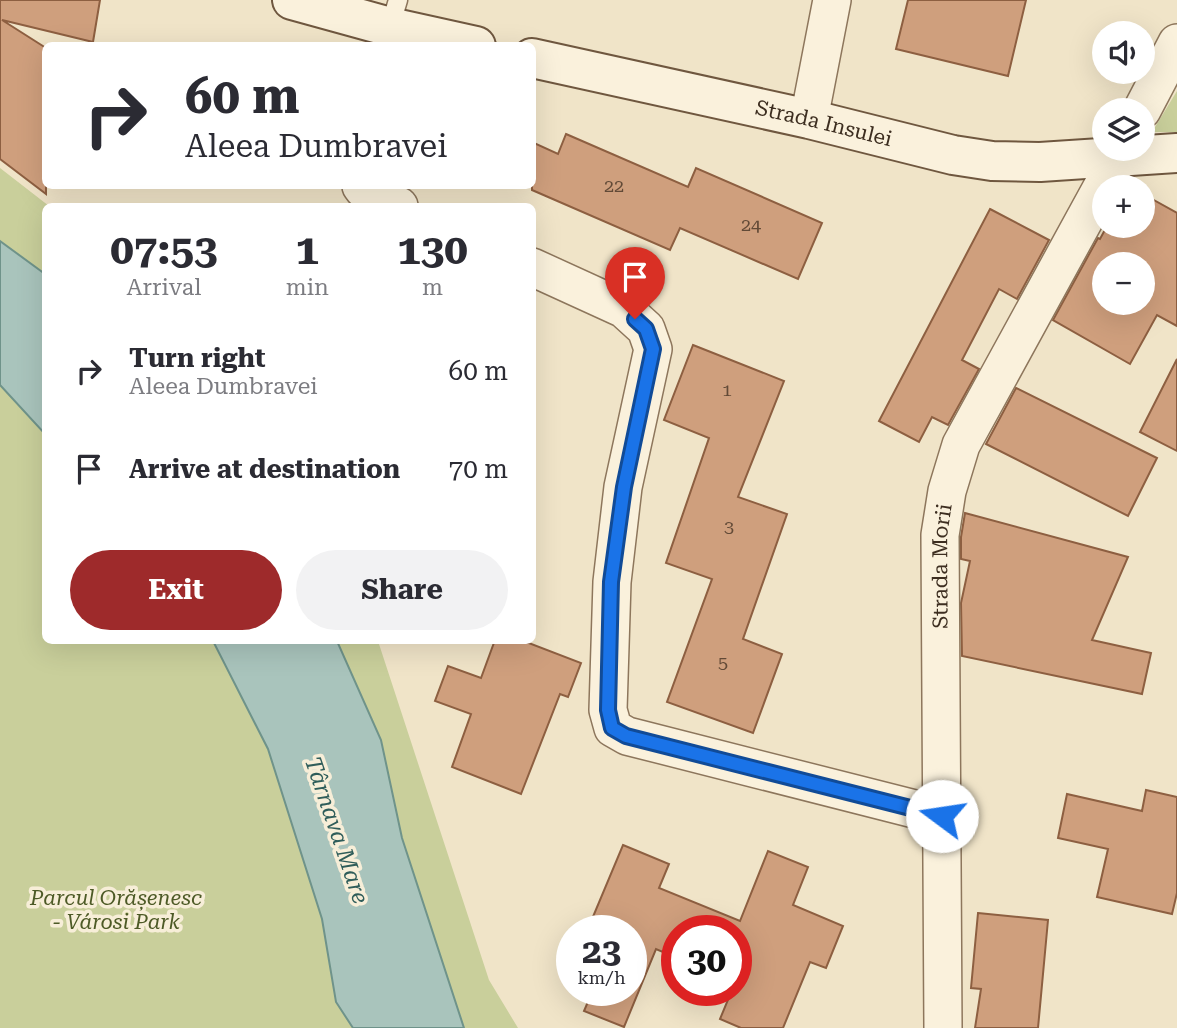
<!DOCTYPE html>
<html lang="en">
<head>
<meta charset="utf-8">
<style>
  :root { --surface:#fff; --page:#f2f2f3; --text:#2b2b33; --muted:#7c7c81; --accent:#9e2a2b }
  body { margin:0; font-family:"Roboto Serif",serif; background:var(--page); color:var(--text); height:100vh; display:flex; flex-direction:column; font-size:26px; white-space:nowrap }
  * { box-sizing:border-box; margin:0 }
  p { font-size:23px; color:var(--muted) }
  .icon { flex:none; width:38px; height:38px; fill:none; stroke:currentColor; stroke-width:2; stroke-linecap:round; stroke-linejoin:round }
  .map { position:relative; flex:1; overflow:hidden }
  .side { position:absolute; left:42px; top:203px; width:494px; height:441px; display:flex; flex-direction:column; background:var(--surface); border-radius:10px; box-shadow:0 7px 28px #0002 }
  .side>* { flex:none }
  .banner { position:absolute; left:42px; top:42px; width:494px; height:147px; border-radius:10px; box-shadow:0 7px 28px #0002; background:#fff; color:var(--text); overflow:hidden }
  .buttons { position:absolute; left:1092px; top:21px; display:grid; gap:14px }
  .buttons a { display:grid; place-items:center; width:63px; height:63px; border-radius:50%; background:var(--surface); box-shadow:0 7px 28px #0002; font-size:35px }
  .speed { position:absolute; left:556px; top:915px; display:flex; gap:14px; font-size:35px; font-weight:700; text-align:center }
  .speed>* { display:grid; place-content:center; width:91px; height:91px; border-radius:50%; background:var(--surface); box-shadow:0 7px 28px #0002; line-height:1 }
  .speed small { font-size:18px; font-weight:400 }
  .speed .limit { border:10px solid #d22; background:#fff; color:#111 }
  .pin { position:absolute; display:grid; place-items:center; width:60px; height:60px; color:#fff; margin:-72px -30px; border-radius:50% 50% 50% 0; rotate:-45deg; box-shadow:0 0 7px #0007 }
  .pin .icon { rotate:45deg }
  .me { position:absolute; width:77px; margin:-38px; rotate:284deg; stroke-linejoin:round; filter:drop-shadow(0 0 5px #0008) }
  .turn { display:flex; align-items:center; gap:24px; height:147px; padding:0 28px; font-size:32px }
  .turn .icon { width:91px; height:91px; stroke-width:2.5 }
  .turn b { display:block; font-size:49px; line-height:60px }
  .eta { display:flex; justify-content:space-evenly; align-items:center; height:119px; text-align:center }
  .eta b { font-size:42px; font-weight:700; line-height:49px }
  .primary-button { display:flex; gap:14px; margin-top:auto; padding:14px 28px }
  .primary-button a { flex:1; height:80px; border-radius:42px; background:var(--accent); color:#fff; font-size:28px; font-weight:700; line-height:80px; text-align:center }
  .primary-button a+a { background:var(--page); color:var(--text) }
  ul { padding:0; list-style:none }
  li { display:flex; align-items:center; gap:21px; height:98px; padding:0 28px }
  li div { flex:1 }
  li b { display:block; font-size:26px }
  li em { font-style:normal }
  .map>svg:first-child { display:block }
  .green { fill:#c9cf9b }
  .water { fill:#a9c4bc; stroke:#6f938a; stroke-width:2 }
  .building { fill:#cf9f7d; stroke:#8d5f41; stroke-width:2; fill-rule:evenodd }
  .lines { fill:none; stroke-linecap:round; stroke-linejoin:round }
  .service-casing { stroke:#8d765c; stroke-width:21 }
  .minor-casing { stroke:#8d765c; stroke-width:40 }
  .secondary-casing { stroke:#6f573f; stroke-width:42 }
  .service { stroke:#faf1dc; stroke-width:18 }
  .minor { stroke:#faf1dc; stroke-width:37 }
  .secondary { stroke:#faf1dc; stroke-width:38 }
  .route-casing { stroke:#114b97; stroke-width:18 }
  .route { stroke:#1a73e8; stroke-width:12 }
  .labels { text-anchor:middle; stroke-width:7; stroke-linejoin:round; paint-order:stroke }
  .number-label { font-size:18px; fill:#624a37 }
  .street-label { font-size:21px; fill:#3d2e20; stroke:#f7eed8 }
  .park-label { font-size:21px; font-style:italic; fill:#4d5a26; stroke:#f7eed8 }
  .water-label { font-size:23px; font-style:italic; fill:#2f5d5a; stroke:#f7eed8 }
</style>
</head>
<body>
<div class="map">
<svg width="1177" height="1028" viewBox="0 0 1177 1028">
  <rect width="100%" height="100%" fill="#f0e4c8"/>
  <!-- green -->
  <g class="green">
    <polygon points="1177,91 1177,132 1152,132"/>
    <polygon points="0,168 49,206 46,206 45,274 0,241"/>
    <polygon points="0,385 45,434 46,640 213,641 268,749 322,919 336,1002 353,1028 0,1028"/>
    <polygon points="337,641 378,641 489,980 518,1028 464,1028 461,1022 402,838 381,740"/>
  </g>
  <!-- water -->
  <g class="water">
    <polygon points="0,241 45,274 45,434 0,385"/>
    <polygon points="213,641 337,641 381,740 402,838 464,1028 353,1028 336,1002 322,919 268,749"/>
  </g>
  <!-- building -->
  <g class="building">
    <polygon points="0,0 100,0 93,42 2,20 46,48 46,194 0,159"/>
    <polygon points="908,0 1026,0 1008,76 896,49"/>
    <polygon points="566,134 688,187 696,168 822,223 798,279 680,228 670,250 532,190 532,142 558,154"/>
    <path d="M1143,194L1177,213V326L1157,315L1130,364L1053,320L1098,238L1100,239L1107,226H1143ZM1104,264H1143V303H1104Z"/>
    <polygon points="990,209 1049,240 1017,299 999,289 962,360 979,369 948,425 932,417 919,442 879,421"/>
    <polygon points="693,345 784,381 738,497 787,514 743,639 782,654 753,733 667,702 712,579 666,563 709,438 664,420"/>
    <polygon points="1177,359 1177,451 1140,432"/>
    <polygon points="1016,388 1157,458 1128,516 986,444"/>
    <polygon points="965,513 1128,557 1092,640 1151,653 1142,694 962,656 961,603 970,561 961,559 961,537"/>
    <polygon points="495,640 521,640 581,663 568,697 560,694 521,794 452,767 471,714 435,701 448,666 481,678"/>
    <polygon points="1146,790 1177,797 1177,893 1172,914 1097,897 1108,849 1058,838 1067,794 1142,811"/>
    <polygon points="623,845 669,864 659,888 740,921 768,851 808,867 793,905 843,926 826,968 810,962 783,1028 741,1028 720,1019 732,990 737,990 737,931 677,931 677,958 656,949 624,1027 584,1011 593,990 632,990 632,931 587,931"/>
    <polygon points="978,913 1048,920 1038,1028 975,1028 981,989 971,988"/>
  </g>
  <g class="lines">
    <defs>
      <polyline id="service" points="390,27 398,0"/>
      <g id="minor">
        <polyline points="1142,110 1177,43"/>
        <polyline points="809,119 832,0"/>
        <polyline points="361,186 364,190 399,206"/>
        <polyline points="532,267 624,309 646,329 653,349 623,487 612,582 608,710 613,728 627,736 942,816"/>
        <path id="s1" d="M943,1028L940,535L947,491L961,445L1123,149"/>
      </g>
      <g id="secondary">
        <polyline points="292,0 390,27 476,46"/>
        <path id="s2" d="M532,58L809,119L953,155L992,161L1040,162L1177,153"/>
      </g>
    </defs>
    <!-- service casing -->
    <use href="#service" class="service-casing"/>
    <!-- minor casing -->
    <use href="#minor" class="minor-casing"/>
    <!-- secondary casing -->
    <use href="#secondary" class="secondary-casing"/>
    <!-- service -->
    <use href="#service" class="service"/>
    <!-- minor -->
    <use href="#minor" class="minor"/>
    <!-- secondary -->
    <use href="#secondary" class="secondary"/>
  </g>
  <g class="lines">
    <defs>
      <polyline id="route" points="635,319 646,329 653,349 624,487 611,582 608,710 612,728 626,736 942,816"/>
    </defs>
    <!-- route casing -->
    <use href="#route" class="route-casing"/>
    <!-- route -->
    <use href="#route" class="route"/>
  </g>
  <g class="labels">
    <!-- number labels -->
    <g class="number-label">
      <text x="614" y="192">22</text>
      <text x="751" y="231">24</text>
      <text x="727" y="396">1</text>
      <text x="729" y="533">3</text>
      <text x="723" y="669">5</text>
    </g>
    <!-- street labels -->
    <g class="street-label">
      <text dy="7" stroke="none"><textPath href="#s2" startOffset="299">Strada Insulei</textPath></text>
      <text dy="7" stroke="none"><textPath href="#s1" startOffset="462">Strada Morii</textPath></text>
    </g>
    <!-- park labels -->
    <g class="park-label">
      <text x="116" y="905">Parcul Orășenesc<tspan x="116" dy="24">- Városi Park</tspan></text>
    </g>
    <!-- water labels -->
    <g class="water-label">
      <text transform="translate(337 830) rotate(71)" y="8">Târnava Mare</text>
    </g>
  </g>
</svg>
<div class="buttons">
<a><svg class="icon" aria-label="sound" viewBox="0 0 24 24"><path d="M4 9h4l5-4v14l-5-4H4zM17 9q2 3 0 6"/></svg></a>
<a><svg class="icon" aria-label="layers" viewBox="0 0 24 24"><path d="M12 4l9 5-9 5-9-5zM3 14l9 5 9-5"/></svg></a>
<a>+</a>
<a>−</a>
</div>
<div class="speed"><div>23<small>km/h</small></div><div class="limit">30</div></div>
<div class="pin" style="left:635px;top:319px;background:#d93025"><svg class="icon" aria-label="arrive" viewBox="0 0 24 24"><path d="M6 21V4h12l-3 4 3 4H6"/></svg></div>
<svg class="me" style="left:942px;top:816px" viewBox="-20 -20 40 40"><circle r="19" fill="#fff"/><path d="M0-13L10 11 0 6-10 11z" fill="#1a73e8"/></svg>
<div class="banner">
<div class="turn"><svg class="icon" aria-label="right" viewBox="0 0 24 24"><path d="M7 20v-9h11M14 6l5 5-5 5"/></svg><div><b>60 m</b>Aleea Dumbravei</div></div>
</div>
<section class="side">
<div class="eta">
<div><b>07:53</b><p>Arrival</p></div>
<div><b>1</b><p>min</p></div>
<div><b>130</b><p>m</p></div>
</div>
<ul>
<li><svg class="icon" aria-label="right" viewBox="0 0 24 24"><path d="M7 20v-9h11M14 6l5 5-5 5"/></svg><div><b>Turn right</b><p>Aleea Dumbravei</p></div><em>60 m</em></li>
<li><svg class="icon" aria-label="arrive" viewBox="0 0 24 24"><path d="M6 21V4h12l-3 4 3 4H6"/></svg><div><b>Arrive at destination</b></div><em>70 m</em></li>
</ul>
<div class="primary-button"><a>Exit</a><a>Share</a></div>
</section>
</div>
</body>
</html>
